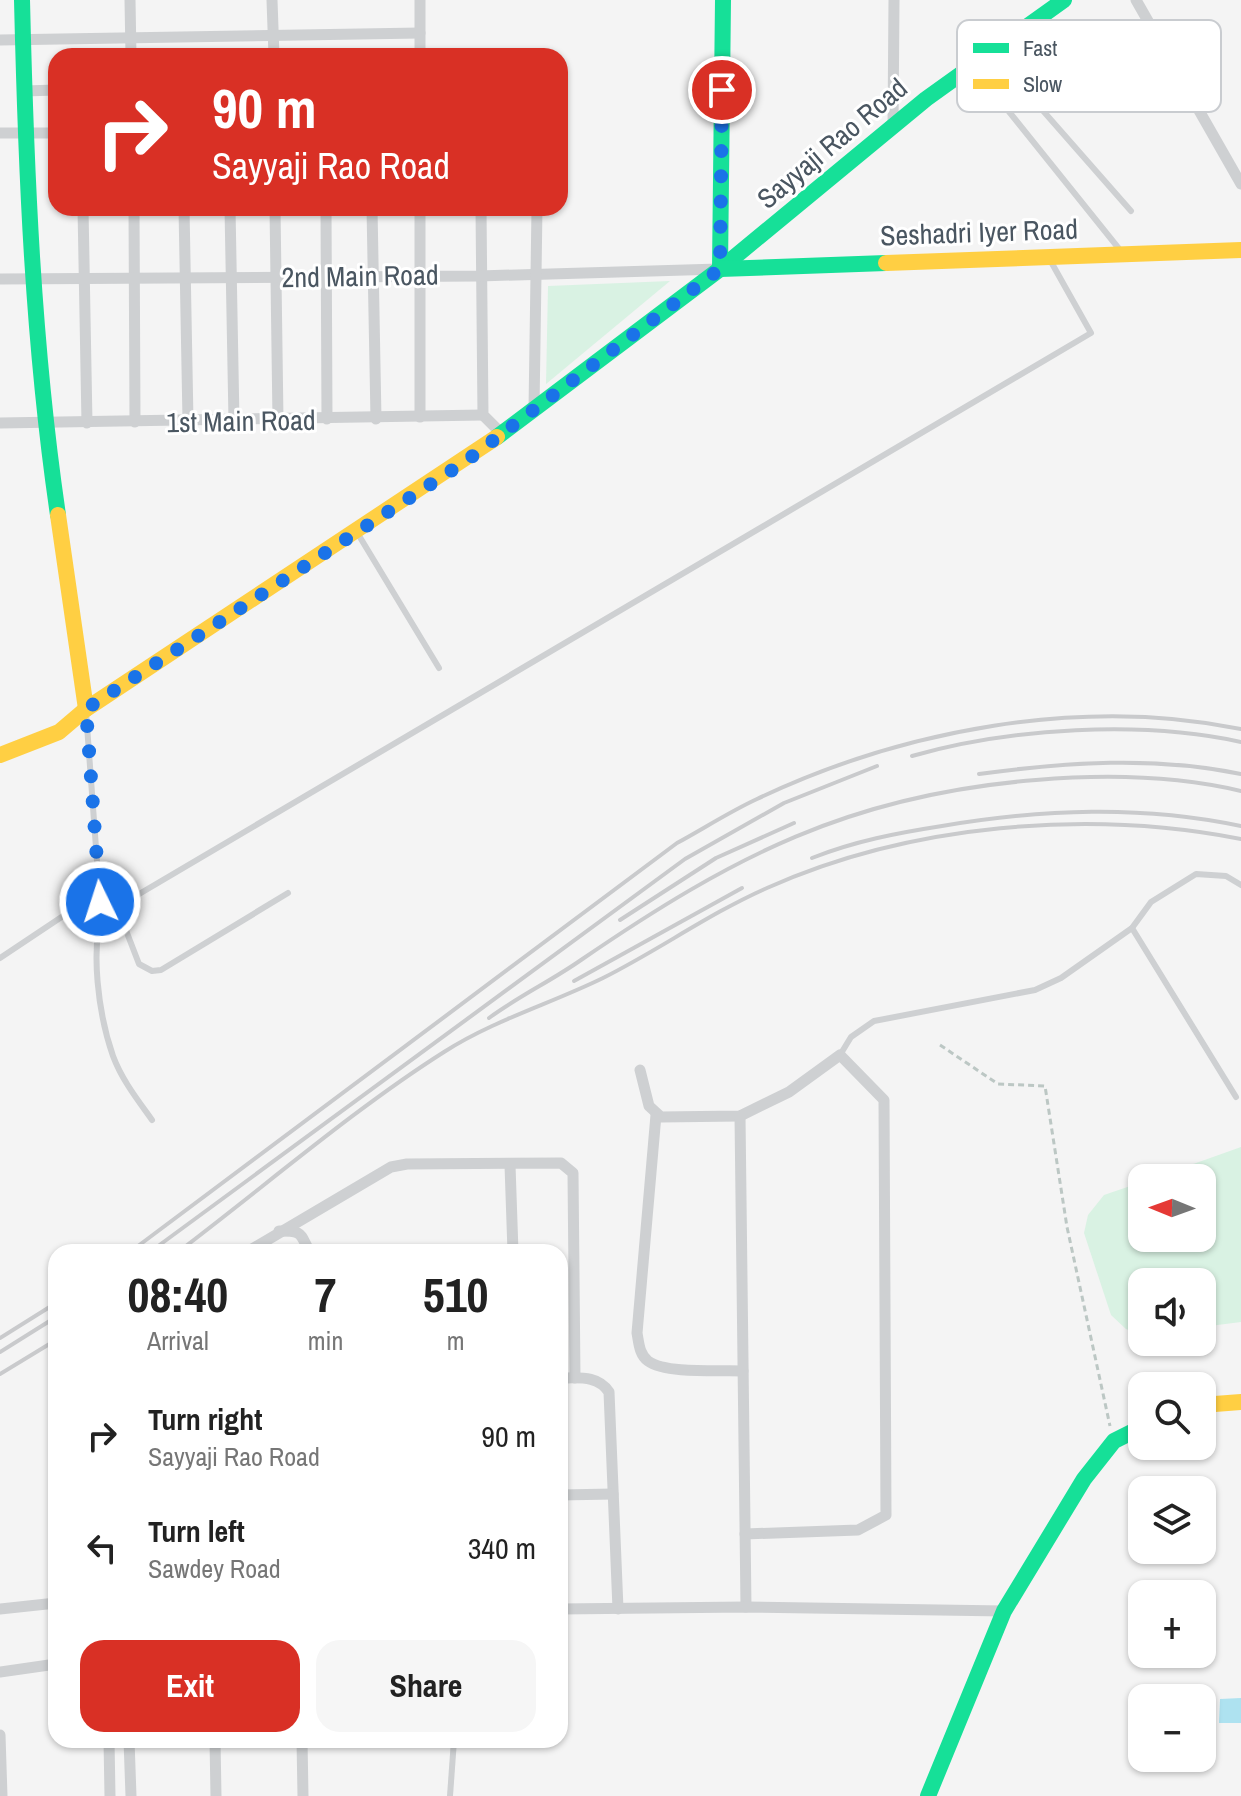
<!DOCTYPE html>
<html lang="en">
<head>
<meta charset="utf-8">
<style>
  :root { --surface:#fff; --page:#f6f6f6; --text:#222; --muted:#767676; --accent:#d93025 }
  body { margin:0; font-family:"Archivo Narrow",sans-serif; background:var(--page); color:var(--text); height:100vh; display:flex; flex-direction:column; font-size:30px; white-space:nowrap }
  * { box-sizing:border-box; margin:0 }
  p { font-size:26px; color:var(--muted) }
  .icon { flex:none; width:44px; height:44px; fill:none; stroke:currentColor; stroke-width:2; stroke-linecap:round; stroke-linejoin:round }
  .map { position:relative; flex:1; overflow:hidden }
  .panel { position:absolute; left:48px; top:1244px; width:520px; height:504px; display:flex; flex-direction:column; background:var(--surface); border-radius:24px; box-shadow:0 2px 6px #0004 }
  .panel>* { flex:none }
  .guide { position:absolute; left:48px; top:48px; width:520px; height:168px; border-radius:24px; box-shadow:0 2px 6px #0004; background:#d93025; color:#fff; overflow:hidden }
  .needle { width:52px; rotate:271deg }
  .fabs { position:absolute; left:1128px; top:1164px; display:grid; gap:16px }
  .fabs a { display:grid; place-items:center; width:88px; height:88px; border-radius:16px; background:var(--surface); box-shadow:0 2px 6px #0004; font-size:40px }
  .pin { position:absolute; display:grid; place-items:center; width:68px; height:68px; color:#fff; margin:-34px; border:4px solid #fff; border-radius:50%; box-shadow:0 2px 8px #0007 }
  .me { position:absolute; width:88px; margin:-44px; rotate:356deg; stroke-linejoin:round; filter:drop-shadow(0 0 6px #0008) }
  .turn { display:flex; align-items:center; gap:28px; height:168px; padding:0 32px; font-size:36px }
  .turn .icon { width:104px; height:104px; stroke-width:2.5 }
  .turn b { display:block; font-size:56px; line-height:68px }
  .eta { display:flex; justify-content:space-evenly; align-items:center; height:136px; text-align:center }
  .eta b { font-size:48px; font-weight:700; line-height:56px }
  .action { display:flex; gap:16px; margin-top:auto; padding:16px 32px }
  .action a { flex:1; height:92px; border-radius:24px; background:var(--accent); color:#fff; font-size:32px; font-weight:700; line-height:92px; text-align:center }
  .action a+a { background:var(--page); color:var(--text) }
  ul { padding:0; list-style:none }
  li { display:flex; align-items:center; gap:24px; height:112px; padding:0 32px }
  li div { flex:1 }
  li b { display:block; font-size:30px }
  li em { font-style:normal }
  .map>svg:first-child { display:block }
  .green { fill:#d9f2e3 }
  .water { fill:#aee2f0 }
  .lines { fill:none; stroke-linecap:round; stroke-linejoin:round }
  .path { stroke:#bcc7c4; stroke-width:3; stroke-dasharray:6 4; stroke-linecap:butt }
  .lane { stroke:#ced0d2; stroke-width:6 }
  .street { stroke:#ced0d2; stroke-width:11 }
  .fast { stroke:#16e098; stroke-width:16 }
  .slow { stroke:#ffcf43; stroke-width:16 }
  .rail { stroke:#c9cacc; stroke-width:4 }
  .route { stroke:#1a73e8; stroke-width:14; stroke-dasharray:0 25.2 }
  .labels { text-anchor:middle; stroke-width:6; stroke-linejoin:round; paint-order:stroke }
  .street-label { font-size:28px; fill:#4a5661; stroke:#fff }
  .key { fill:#fff; stroke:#c9ccd0; stroke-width:2 }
  .key-label { font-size:22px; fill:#4a5661 }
</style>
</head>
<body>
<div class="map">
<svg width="1241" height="1796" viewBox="0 0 1241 1796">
  <rect width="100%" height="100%" fill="#f4f4f4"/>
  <!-- green -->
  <g class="green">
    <polygon points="670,281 546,384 548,286"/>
    <polygon points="1241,1147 1241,1322 1202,1327 1202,1282 1142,1282 1142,1335 1126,1329 1111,1315 1084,1233 1088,1215 1104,1195 1142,1182 1142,1238 1202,1238 1202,1178 1154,1178"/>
  </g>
  <!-- water -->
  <polygon class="water" points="1241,1698 1241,1723 1219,1723 1220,1699"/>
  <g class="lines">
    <!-- path -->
    <polyline class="path" points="940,1045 998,1084 1045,1086 1067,1227 1110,1426"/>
    <!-- lane -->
    <g class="lane">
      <polyline points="994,55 1131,211"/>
      <polyline points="974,68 1120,250"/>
      <polyline points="358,534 439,668"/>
      <path d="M86,712L100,902L104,909C89,948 99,1016 113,1056C122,1080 137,1099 152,1120"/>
      <polyline points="117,907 139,964 152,971 161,970 288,893"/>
      <polyline points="104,909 112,910 1091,333 1050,260"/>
      <polyline points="1132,928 1236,1097"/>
      <polyline points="0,958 99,892"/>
      <polyline points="840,1055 851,1037 874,1021 1035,990 1061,978 1132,928 1151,902 1196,874 1226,876 1241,885"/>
      <polyline points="450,1796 454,1740"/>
    </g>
    <!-- street -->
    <g class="street">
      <polyline points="130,0 131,56"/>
      <polyline points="272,0 274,56"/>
      <polyline points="1136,0 1241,184"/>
      <polyline points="0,40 420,33"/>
      <polyline points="420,56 420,0"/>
      <polyline points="24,91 56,90"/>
      <polyline points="893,127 894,0"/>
      <polyline points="0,133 56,133"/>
      <polyline points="83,208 87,423"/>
      <polyline points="134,208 135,422"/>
      <polyline points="184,208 188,421"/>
      <polyline points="230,208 234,421"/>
      <polyline points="275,208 278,420"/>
      <polyline points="326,208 327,419"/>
      <polyline points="372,208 376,419"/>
      <polyline points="420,208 420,417"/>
      <polyline points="481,208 483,415 501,433"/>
      <polyline points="0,279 479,276 719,269"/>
      <polyline points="534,409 537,208"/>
      <polyline points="0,423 483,415"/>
      <polyline points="640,1070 649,1106 661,1117 740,1116 789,1092 840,1055 884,1100 886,1515 858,1530 745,1534"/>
      <path d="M656,1115L637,1333C639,1343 639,1354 648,1361C665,1374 721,1370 743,1371"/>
      <polyline points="740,1116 746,1607"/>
      <polyline points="510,1165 513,1252"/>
      <path d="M279,1231C304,1231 299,1233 310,1252"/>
      <polyline points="247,1252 391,1167 407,1164 561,1163 573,1173 575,1378"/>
      <path d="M560,1378C579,1378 598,1375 609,1392L618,1609"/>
      <polyline points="560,1495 613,1494"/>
      <polyline points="0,1609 56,1603"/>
      <polyline points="560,1609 746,1607 1004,1611"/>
      <polyline points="0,1672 56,1664"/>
      <polyline points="0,1735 2,1796"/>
      <polyline points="109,1740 110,1796"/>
      <polyline points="129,1740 131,1796"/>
      <polyline points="215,1740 216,1796"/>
      <polyline points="302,1740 303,1796"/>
    </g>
    <!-- fast -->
    <g class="fast">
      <path d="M22,0C26,172 33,345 58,515"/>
      <polyline points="720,269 926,99 1064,0"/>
      <polyline points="720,269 723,0"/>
      <polyline points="497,437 720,269 886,263"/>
      <polyline points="928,1796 1004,1611 1084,1479 1114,1441 1142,1427"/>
    </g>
    <!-- slow -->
    <g class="slow">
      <polyline points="886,263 1241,250"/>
      <polyline points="58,515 86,709"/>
      <polyline points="0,755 59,732 86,709 497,437"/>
      <polyline points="1202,1405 1241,1402"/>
    </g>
    <!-- rail -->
    <g class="rail">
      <path d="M912,756C1010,728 1141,720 1241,742"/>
      <path d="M979,774C1067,762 1154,756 1241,774"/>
      <path d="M812,858C855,841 897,833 942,826C1043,809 1141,805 1241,826"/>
      <polyline points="620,920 716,858 794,823"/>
      <polyline points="574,981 742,888"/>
      <path d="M489,1018C519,996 551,981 581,960C733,856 850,795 1036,780C1106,774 1173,775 1241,791"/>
      <path d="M130,1252L677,843C703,829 729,812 757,799C902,730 1082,696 1241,729"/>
      <polyline points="150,1252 685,859 784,803 877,766"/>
      <path d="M178,1252C264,1187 354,1109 444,1052C494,1020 550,1004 603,978C659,950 710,913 767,888C910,824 1088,809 1241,839"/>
      <polyline points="0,1338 56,1303"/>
      <polyline points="0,1352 56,1317"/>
      <polyline points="0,1374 56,1340"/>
    </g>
  </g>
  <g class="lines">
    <!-- route -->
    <polyline class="route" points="100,902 86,709 466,461 720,269 722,90"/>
  </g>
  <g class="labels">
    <!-- street labels -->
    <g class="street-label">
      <text transform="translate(832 143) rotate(-40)" y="10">Sayyaji Rao Road</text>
      <text transform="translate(979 232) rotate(-2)" y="10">Seshadri Iyer Road</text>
      <text transform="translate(360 276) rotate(-1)" y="10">2nd Main Road</text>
      <text transform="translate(241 421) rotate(-1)" y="10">1st Main Road</text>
    </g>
  </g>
  <!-- legend -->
  <rect x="957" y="20" width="264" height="92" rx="12" class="key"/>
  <rect x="973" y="43" width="36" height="10" fill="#16e098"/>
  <rect x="973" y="79" width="36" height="10" fill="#ffcf43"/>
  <g class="key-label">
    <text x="1023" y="56">Fast</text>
    <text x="1023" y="92">Slow</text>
  </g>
</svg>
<div class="fabs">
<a><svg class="needle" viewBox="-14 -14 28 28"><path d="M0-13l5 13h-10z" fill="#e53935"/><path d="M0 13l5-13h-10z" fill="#767676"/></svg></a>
<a><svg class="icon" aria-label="sound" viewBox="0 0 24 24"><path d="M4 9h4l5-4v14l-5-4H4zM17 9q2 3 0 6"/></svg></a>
<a><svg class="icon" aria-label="search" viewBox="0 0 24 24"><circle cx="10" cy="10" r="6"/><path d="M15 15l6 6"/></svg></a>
<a><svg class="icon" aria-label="layers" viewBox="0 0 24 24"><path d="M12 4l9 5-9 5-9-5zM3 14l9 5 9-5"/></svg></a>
<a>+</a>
<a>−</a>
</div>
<div class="pin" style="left:722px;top:90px;background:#d93025"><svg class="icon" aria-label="arrive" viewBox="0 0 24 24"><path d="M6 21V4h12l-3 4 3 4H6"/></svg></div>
<svg class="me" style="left:100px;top:902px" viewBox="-20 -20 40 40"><circle r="17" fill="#1a73e8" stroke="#fff" stroke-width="3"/><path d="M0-11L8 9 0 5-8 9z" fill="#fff"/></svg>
<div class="guide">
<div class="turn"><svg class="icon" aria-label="right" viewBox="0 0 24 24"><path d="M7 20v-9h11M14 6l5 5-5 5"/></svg><div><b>90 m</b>Sayyaji Rao Road</div></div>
</div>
<section class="panel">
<div class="eta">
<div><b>08:40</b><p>Arrival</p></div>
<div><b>7</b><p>min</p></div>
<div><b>510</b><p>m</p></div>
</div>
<ul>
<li><svg class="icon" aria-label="right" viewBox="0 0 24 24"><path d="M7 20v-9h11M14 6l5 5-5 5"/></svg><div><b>Turn right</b><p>Sayyaji Rao Road</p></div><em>90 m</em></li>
<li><svg class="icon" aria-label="left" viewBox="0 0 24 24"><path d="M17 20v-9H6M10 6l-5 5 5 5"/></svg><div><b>Turn left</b><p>Sawdey Road</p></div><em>340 m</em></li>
</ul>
<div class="action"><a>Exit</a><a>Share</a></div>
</section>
</div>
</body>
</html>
